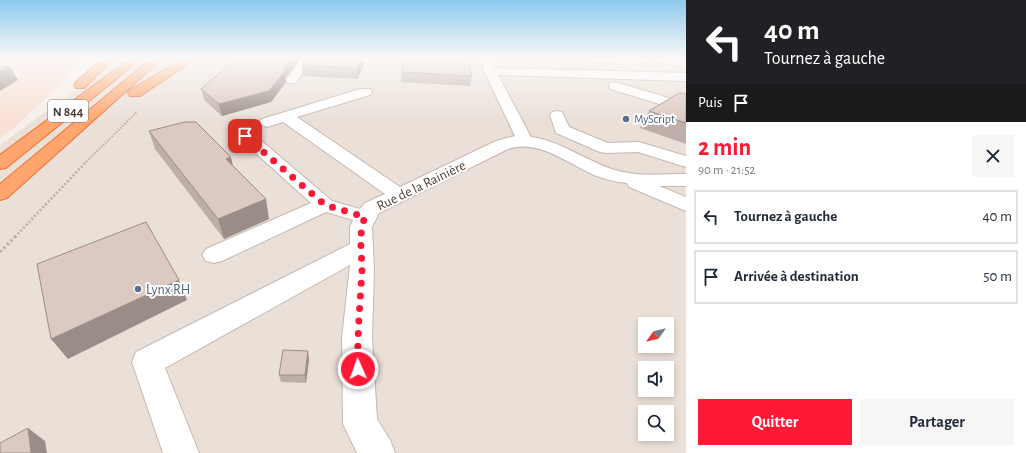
<!DOCTYPE html>
<html lang="fr">
<head>
<meta charset="utf-8">
<style>
  :root { --surface:#fff; --page:#f6f6f7; --text:#1f2937; --muted:#747a83; --line:#e0e1e3; --accent:#ff1936 }
  body { margin:0; font-family:"Alegreya Sans",sans-serif; background:var(--page); color:var(--text); height:100vh; display:flex; flex-direction:column; font-size:15px; white-space:nowrap }
  * { box-sizing:border-box; margin:0 }
  p { font-size:13px; color:var(--muted) }
  .icon { flex:none; width:22px; height:22px; fill:none; stroke:currentColor; stroke-width:2; stroke-linecap:round; stroke-linejoin:round }
  .map { position:relative; flex:1; overflow:hidden }
  .side { display:flex; flex-direction:column; background:var(--surface); width:340px }
  .side>* { flex:none }
  .hud { background:#202124; color:#fff; overflow:hidden }
  .needle { width:26px; rotate:236deg }
  .tools { position:absolute; left:638px; top:317px; display:grid; gap:8px }
  .tools a { display:grid; place-items:center; width:36px; height:36px; border-radius:0px; background:var(--surface); box-shadow:0 2px 6px #0003; font-size:20px }
  .pin { position:absolute; display:grid; place-items:center; width:34px; height:34px; color:#fff; margin:-17px; border-radius:8px; box-shadow:0 2px 6px #0006 }
  .me { position:absolute; width:44px; margin:-22px; rotate:358deg; stroke-linejoin:round; filter:drop-shadow(0 0 3px #0008) }
  .turn { display:flex; align-items:center; gap:14px; height:84px; padding:0 12px; font-size:18px }
  .turn .icon { width:52px; height:52px; stroke-width:2.5 }
  .turn b { display:block; font-size:28px; line-height:34px }
  .then { display:flex; align-items:center; height:38px; padding:0 12px; background:#0003; gap:8px; font-size:15px }
  .round { display:grid; place-items:center; flex:none; width:42px; height:42px; border-radius:0px; background:var(--page) }
  .overview { display:flex; align-items:center; justify-content:space-between; height:68px; padding:0 12px }
  h1 { font-size:24px; font-weight:600; line-height:30px; color:var(--accent) }
  .primary-button { display:flex; gap:8px; margin-top:auto; padding:8px 12px }
  .primary-button a { flex:1; height:46px; border-radius:0px; background:var(--accent); color:#fff; font-size:16px; font-weight:600; line-height:46px; text-align:center }
  .primary-button a+a { background:var(--page); color:var(--text) }
  ul { padding:0; list-style:none }
  li { display:flex; align-items:center; gap:12px; height:54px; margin:0 8px 6px; padding:0 4px; border:2px solid var(--line); border-radius:0px }
  li div { flex:1 }
  li b { display:block; font-size:15px }
  li em { font-style:normal }
  main { display:flex; flex:1; min-height:0 }
  .map>svg:first-child { display:block }
  .residential { fill:#eae0d8; fill-rule:evenodd }
  .commercial { fill:#f9e0d5 }
  .lines { fill:none; stroke-linecap:round; stroke-linejoin:round }
  .minor-casing { stroke:#c6b7af; stroke-width:2 }
  .highway-casing { stroke:#e97232; stroke-width:2 }
  .path-far2 { stroke:#c6ab9c; stroke-width:2; stroke-dasharray:1.5 1.5; stroke-linecap:butt }
  .path-far1 { stroke:#c6ab9c; stroke-width:2.5; stroke-dasharray:2 2; stroke-linecap:butt }
  .path { stroke:#c6ab9c; stroke-width:3; stroke-dasharray:2.5 2.5; stroke-linecap:butt }
  .minor { fill:#fff; fill-rule:evenodd }
  .highway { fill:#ffa56d; fill-rule:evenodd }
  .wall { fill:#bdaea7 }
  .shaded-wall { fill:#9a8d88 }
  .building { fill:#dccac2; stroke:#9a8d88 }
  .route { stroke:#ff1936; stroke-width:7; stroke-dasharray:0 12.6 }
  .service-dot { fill:#5c6f8a; stroke:#fff; stroke-width:1.5 }
  .labels { text-anchor:middle; stroke-width:4; stroke-linejoin:round; paint-order:stroke }
  .far-service-label { font-size:12px; fill:#4e5e75; stroke:#fff; text-anchor:start }
  .shield { fill:#fff; stroke:#817873; stroke-width:1 }
  .shield-label { font-size:13px; font-weight:bold; fill:#4b3e37 }
  .street-label { font-size:14px; fill:#4b3e37; stroke:#fff }
  .service-label { font-size:14px; fill:#4e5e75; stroke:#fff; text-anchor:start }
</style>
</head>
<body>
<main>
<div class="map">
<svg width="686" height="453" viewBox="0 0 686 453">
  <rect width="100%" height="100%" fill="#f6efea"/>
  <!-- residential -->
  <path class="residential" d="M120,58H686V453H0V145ZM645,324H667V346H645ZM645,368H667V390H645ZM645,412H667V434H645Z"/>
  <!-- commercial -->
  <polygon class="commercial" points="0,58 87,58 14,128 0,138"/>
  <g class="lines">
    <defs>
      <g id="minor">
        <polygon points="302,58 312,58 296,83 288,83 286,80"/>
        <path d="M342,58H376L377,59C373,64 346,63 342,58Z"/>
        <path d="M482,58H492L495,68L686,73V81L498,75L531,137C561,141 586,161 615,170C637,177 663,174 686,174V186H659L686,197V211L629,187L627,183C616,182 604,179 594,175C567,163 538,139 508,149L379,213L372,227L374,270L372,338L377,419L390,440L395,453H357L343,424L342,338L350,265L165,368L199,453H163L132,362L136,352L350,244V227L353,220L326,212L222,261L214,263L206,261L202,255L206,249L311,203L239,138L237,135L239,132L245,130L251,132L332,201L360,209L365,203L385,194L283,122L267,127L262,125L259,122L262,119L360,89H370L372,92L370,95L297,117L400,187L496,141L515,136L484,71Z"/>
        <polygon points="584,58 667,58 686,62 686,68 650,59 637,65 589,61"/>
        <polygon points="615,82 686,103 686,112 610,89 609,86 610,83"/>
        <polygon points="557,111 562,112 569,127 608,143 639,142 686,156 686,167 638,152 606,153 600,152 556,133 550,115 552,112"/>
      </g>
      <g id="highway">
        <polygon points="103,58 114,58 84,88 76,88 74,85 76,82"/>
        <polygon points="131,58 142,58 6,168 0,169 0,155"/>
        <polygon points="152,58 163,58 7,198 0,200 0,184"/>
        <polygon points="185,58 197,58 140,96 130,96 128,93 130,90"/>
      </g>
    </defs>
    <!-- minor casing -->
    <use href="#minor" class="minor-casing"/>
    <!-- highway casing -->
    <use href="#highway" class="highway-casing"/>
    <!-- path-far2 -->
    <polyline class="path-far2" points="86,162 137,112"/>
    <!-- path-far1 -->
    <polyline class="path-far1" points="15,237 87,161"/>
    <!-- path -->
    <polyline class="path" points="0,252 16,236"/>
    <!-- minor -->
    <use href="#minor" class="minor"/>
    <!-- highway -->
    <use href="#highway" class="highway"/>
  </g>
  <!-- wall -->
  <g class="wall">
    <polygon points="237,58 301,58 285,78 286,82 271,102 222,116 204,100 201,89"/>
    <polygon points="403,58 467,58 472,76 470,86 401,82"/>
    <polygon points="364,64 357,79 302,76 302,65"/>
    <polygon points="686,94 686,144 640,128 649,111"/>
    <polygon points="149,131 233,166 269,219 224,239 155,149"/>
    <polygon points="309,359 306,383 281,382 279,375"/>
  </g>
  <!-- shaded-wall -->
  <g class="shaded-wall">
    <polygon points="293,58 301,58 285,78 286,82 271,102 222,116 219,104 284,69"/>
    <polygon points="362,58 364,58 364,64 357,79 357,68"/>
    <polygon points="10,66 18,80 0,91 0,71"/>
    <polygon points="231,157 235,176 226,159"/>
    <polygon points="266,199 269,219 224,239 218,219"/>
    <polygon points="179,280 187,300 68,359 51,339"/>
    <polygon points="308,351 309,359 306,383 305,375"/>
    <polygon points="28,428 45,441 47,453 31,453"/>
  </g>
  <!-- building -->
  <g class="building">
    <polygon points="237,58 293,58 284,69 285,71 269,91 219,104 201,89"/>
    <polygon points="307,58 362,58 357,68 302,65"/>
    <polygon points="403,58 467,58 472,76 402,72"/>
    <polygon points="0,66 10,66 0,71"/>
    <polygon points="679,93 686,94 686,123 649,111"/>
    <polygon points="185,122 196,122 231,157 226,159 266,199 218,219 149,131"/>
    <polygon points="146,222 179,280 51,339 37,264"/>
    <polygon points="283,350 308,351 305,375 279,375"/>
    <polygon points="28,428 31,453 0,453 0,443"/>
  </g>
  <!-- sky -->
  <linearGradient id="sky" x2="0" y2="1"><stop stop-color="#8dcaee"/><stop offset="0.48" stop-color="#fbf8f6"/><stop offset="1" stop-color="#fbf8f6" stop-opacity="0"/></linearGradient>
  <rect width="686" height="121" fill="url(#sky)"/>
  <g class="lines">
    <!-- route -->
    <path class="route" d="M245,136L325,205L365,217C358,234 362,253 362,271C360,304 357,336 358,369"/>
  </g>
  <!-- markers -->
  <g class="service-dot">
    <circle cx="626" cy="119" r="4"/>
    <circle cx="138" cy="289" r="4"/>
  </g>
  <g class="labels">
    <!-- far-service labels -->
    <g class="far-service-label">
      <text x="634" y="123">MyScript</text>
    </g>
    <!-- shield labels -->
    <rect class="shield" x="48" y="100" width="40" height="22" rx="3"/>
    <g class="shield-label">
      <text x="68" y="116">N 844</text>
    </g>
    <!-- street labels -->
    <g class="street-label">
      <text transform="translate(421 185) rotate(-26)" y="5">Rue de la Rainière</text>
    </g>
    <!-- service labels -->
    <g class="service-label">
      <text x="146" y="294">Lynx RH</text>
    </g>
  </g>
</svg>
<div class="tools">
<a><svg class="needle" viewBox="-14 -14 28 28"><path d="M0-13l5 13h-10z" fill="#e53935"/><path d="M0 13l5-13h-10z" fill="#747a83"/></svg></a>
<a><svg class="icon" aria-label="sound" viewBox="0 0 24 24"><path d="M4 9h4l5-4v14l-5-4H4zM17 9q2 3 0 6"/></svg></a>
<a><svg class="icon" aria-label="search" viewBox="0 0 24 24"><circle cx="10" cy="10" r="6"/><path d="M15 15l6 6"/></svg></a>
</div>
<div class="pin" style="left:245px;top:136px;background:#d93025"><svg class="icon" aria-label="arrive" viewBox="0 0 24 24"><path d="M6 21V4h12l-3 4 3 4H6"/></svg></div>
<svg class="me" style="left:358px;top:369px" viewBox="-20 -20 40 40"><circle r="17" fill="#ff1936" stroke="#fff" stroke-width="3"/><path d="M0-11L8 9 0 5-8 9z" fill="#fff"/></svg>
</div>
<section class="side">
<div class="hud">
<div class="turn"><svg class="icon" aria-label="left" viewBox="0 0 24 24"><path d="M17 20v-9H6M10 6l-5 5 5 5"/></svg><div><b>40 m</b>Tournez à gauche</div></div>
<div class="then">Puis<svg class="icon" aria-label="arrive" viewBox="0 0 24 24"><path d="M6 21V4h12l-3 4 3 4H6"/></svg></div>
</div>
<div class="overview"><div><h1>2 min</h1><p>90 m · 21:52</p></div><a class="round"><svg class="icon" aria-label="close" viewBox="0 0 24 24"><path d="M6 6l12 12M18 6L6 18"/></svg></a></div>
<ul>
<li><svg class="icon" aria-label="left" viewBox="0 0 24 24"><path d="M17 20v-9H6M10 6l-5 5 5 5"/></svg><div><b>Tournez à gauche</b></div><em>40 m</em></li>
<li><svg class="icon" aria-label="arrive" viewBox="0 0 24 24"><path d="M6 21V4h12l-3 4 3 4H6"/></svg><div><b>Arrivée à destination</b></div><em>50 m</em></li>
</ul>
<div class="primary-button"><a>Quitter</a><a>Partager</a></div>
</section>
</main>
</body>
</html>
